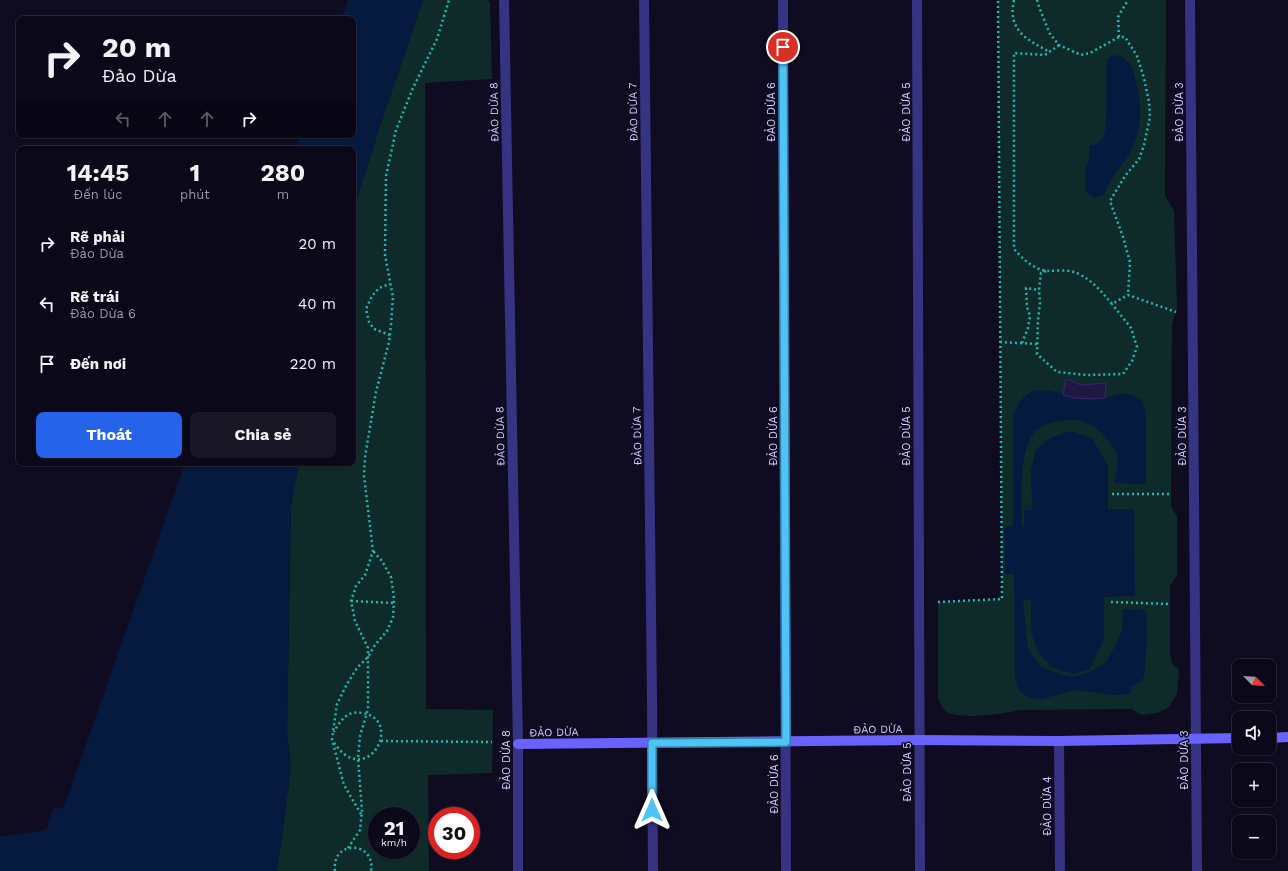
<!DOCTYPE html>
<html lang="vi">
<head>
<meta charset="utf-8">
<style>
  :root { --surface:#0b0819; --page:#191626; --text:#f1f3f6; --muted:#9a9aa2; --line:#2b2938; --accent:#2563eb }
  body { margin:0; font-family:"Work Sans",sans-serif; background:var(--page); color:var(--text); height:100vh; display:flex; flex-direction:column; font-size:15px; white-space:nowrap }
  * { box-sizing:border-box; margin:0 }
  p { font-size:13px; color:var(--muted) }
  .icon { flex:none; width:22px; height:22px; fill:none; stroke:currentColor; stroke-width:2; stroke-linecap:round; stroke-linejoin:round }
  .map { position:relative; flex:1; overflow:hidden }
  .panel { position:absolute; left:16px; top:146px; width:340px; height:320px; display:flex; flex-direction:column; background:var(--surface); border-radius:8px; box-shadow:0 1px 3px #0004,0 0 0 1px var(--line) }
  .panel>* { flex:none }
  .guide { position:absolute; left:16px; top:16px; width:340px; height:122px; border-radius:8px; box-shadow:0 1px 3px #0004,0 0 0 1px var(--line); background:#0b0819; color:var(--text); overflow:hidden }
  .needle { width:26px; rotate:114deg }
  .controls { position:absolute; left:1232px; top:659px; display:grid; gap:8px }
  .controls a { display:grid; place-items:center; width:44px; height:44px; border-radius:8px; background:var(--surface); box-shadow:0 1px 3px #0004,0 0 0 1px var(--line); font-size:20px }
  .speed { position:absolute; left:368px; top:807px; display:flex; gap:8px; font-size:20px; font-weight:700; text-align:center }
  .speed>* { display:grid; place-content:center; width:52px; height:52px; border-radius:50%; background:var(--surface); box-shadow:0 1px 3px #0004,0 0 0 1px var(--line); line-height:1 }
  .speed small { font-size:10px; font-weight:400 }
  .speed .limit { border:6px solid #d22; background:#fff; color:#111 }
  .pin { position:absolute; display:grid; place-items:center; width:34px; height:34px; color:#fff; margin:-17px; border:2px solid #fff; border-radius:50%; box-shadow:0 1px 4px #0007 }
  .me { position:absolute; width:44px; margin:-22px; rotate:0deg; stroke-linejoin:round; filter:drop-shadow(0 0 3px #0008) }
  .turn { display:flex; align-items:center; gap:14px; height:84px; padding:0 20px; font-size:18px }
  .turn .icon { width:52px; height:52px; stroke-width:2.5 }
  .turn b { display:block; font-size:28px; line-height:34px }
  .lanes { display:flex; align-items:center; height:38px; padding:0 20px; background:#0003; justify-content:center; gap:20px; direction:ltr }
  .lanes .off { opacity:.35 }
  .eta { display:flex; justify-content:space-evenly; align-items:center; height:68px; text-align:center }
  .eta b { font-size:24px; font-weight:700; line-height:28px }
  .primary-button { display:flex; gap:8px; margin-top:auto; padding:8px 20px }
  .primary-button a { flex:1; height:46px; border-radius:8px; background:var(--accent); color:#fff; font-size:16px; font-weight:700; line-height:46px; text-align:center }
  .primary-button a+a { background:var(--page); color:var(--text) }
  ul { padding:0; list-style:none }
  li { display:flex; align-items:center; gap:12px; height:60px; padding:0 20px }
  li div { flex:1 }
  li b { display:block; font-size:15px }
  li em { font-style:normal }
  .map>svg:first-child { display:block }
  .green { fill:#0e2b2a; fill-rule:evenodd }
  .water { fill:#061a3f }
  .building { fill:#201643; stroke:#362671 }
  .lines { fill:none; stroke-linecap:round; stroke-linejoin:round }
  .path { stroke:#25b9b2; stroke-width:2.5; stroke-dasharray:2 3; stroke-linecap:butt }
  .street { stroke:#373383; stroke-width:10 }
  .secondary { stroke:#6862ff; stroke-width:10 }
  .route-casing { stroke:#337fa1; stroke-width:10 }
  .route { stroke:#4fc3f7; stroke-width:7 }
  .labels { text-anchor:middle; stroke-width:3; stroke-linejoin:round; paint-order:stroke }
  .street-label { font-size:11px; fill:#d2cbff; stroke:#0f0b21 }
</style>
</head>
<body>
<div class="map">
<svg width="1288" height="871" viewBox="0 0 1288 871">
  <rect width="100%" height="100%" fill="#0f0b21"/>
  <!-- green -->
  <g class="green">
    <path d="M423,0H488L490,4L492,79L425,83L426,709L493,710L492,773L428,775L429,871H277L291,768L287,731L291,506L299,463H353V212L379,129ZM377,816H411V850H377Z"/>
    <path d="M998,0H1166L1165,196L1174,211L1177,306L1172,325L1171,494V507L1177,516V575L1170,586V654L1172,664L1179,670L1177,694L1168,708L1157,713L1142,715L1131,709L1019,710C1005,714 954,721 944,710C942,707 940,702 938,698V602L1002,599Z"/>
  </g>
  <!-- water -->
  <g class="water">
    <polygon points="348,0 423,0 379,129 353,212 353,149 295,149 300,135 353,135 353,19 341,19"/>
    <path d="M1118,55C1131,61 1133,69 1136,82C1142,107 1143,127 1131,151C1126,161 1118,169 1112,179C1109,184 1106,190 1104,195L1095,198L1088,193L1085,189L1086,166L1089,161V146L1096,144L1103,139L1106,125L1107,60L1112,56Z"/>
    <path d="M1035,390C1054,389 1071,398 1090,399C1113,401 1119,384 1143,401L1146,417V484L1114,483C1115,475 1119,464 1117,456C1116,449 1110,443 1106,438C1090,419 1075,417 1052,423C1045,425 1037,428 1033,434C1018,456 1022,499 1022,526H1024V510H1032L1031,470L1036,449L1052,437L1071,431L1092,438L1108,466V509H1134L1135,596L1104,597V639L1090,669L1073,674L1051,667L1038,652L1031,633V600H1023L1028,650L1042,667L1066,676H1077L1092,671L1106,662L1114,648L1122,631L1123,609L1146,610L1147,639L1144,677L1141,682L1131,686V693L1124,695H1115L1073,690L1065,693L1041,699L1030,698L1020,692L1017,686L1015,675L1014,574H1005L1004,527L1013,526V415C1018,404 1023,395 1035,390Z"/>
    <polygon points="185,463 299,463 291,506 287,731 291,768 277,871 0,871 0,837 40,831 47,828 53,809 64,807"/>
  </g>
  <!-- building -->
  <polygon class="building" points="1066,379 1081,385 1106,383 1105,398 1091,399 1074,398 1063,395"/>
  <g class="lines">
    <!-- path -->
    <g class="path">
      <path d="M1014,0C1007,30 1027,40 1050,52"/>
      <polyline points="1037,0 1039,7 1050,34 1059,45 1081,55 1090,53 1119,37 1125,37 1137,56 1144,78 1149,102 1150,117 1144,145 1139,159 1125,176 1110,201 1123,237 1130,262 1128,295"/>
      <polyline points="1119,37 1118,17 1128,0"/>
      <path d="M1059,45L1045,55L1014,53V249C1023,259 1033,269 1047,271C1056,271 1068,269 1077,273C1092,280 1102,292 1112,304L1128,295L1176,312"/>
      <polyline points="1046,271 1041,273 1039,290 1040,303 1038,320 1037,354 1057,372 1087,375 1123,374 1132,361 1137,347 1131,328 1112,304"/>
      <polyline points="390,335 374,329 369,322 366,309 372,296 379,288 390,284"/>
      <polyline points="1000,342 1037,344"/>
      <polyline points="1022,343 1028,328 1030,316 1027,307 1026,288 1039,290"/>
      <polyline points="1112,494 1171,494"/>
      <polyline points="351,601 394,603"/>
      <polyline points="938,602 1002,599 998,0"/>
      <polyline points="1111,602 1170,604"/>
      <polyline points="381,741 492,742"/>
      <path d="M334,743C337,746 340,751 344,754C375,777 400,718 362,713C347,710 340,721 334,732"/>
      <polyline points="361,814 344,785 332,739 337,704 347,684 357,668 368,657 375,645 387,631 393,617 394,598 391,577 382,561 373,551"/>
      <polyline points="348,848 360,830 362,811 358,758 360,736 368,709 368,648 355,621 351,601 356,586 365,575 373,551 364,476 365,457 376,392 389,342 391,325 393,297 385,255 386,176 396,130 413,88 437,39 449,0"/>
      <path d="M335,871C331,839 376,841 371,871"/>
    </g>
    <!-- street -->
    <g class="street">
      <polyline points="504,0 518,744 518,871"/>
      <polyline points="644,0 652,699 653,871"/>
      <polyline points="783,0 786,871"/>
      <polyline points="917,0 920,871"/>
      <polyline points="1190,0 1197,871"/>
      <polyline points="1059,741 1060,871"/>
    </g>
    <!-- secondary -->
    <g class="secondary">
      <polyline points="1269,738 1288,737"/>
      <polyline points="518,744 919,740 1059,741 1239,738"/>
    </g>
  </g>
  <g class="lines">
    <defs>
      <polyline id="route" points="652,810 652,743 786,742 783,47"/>
    </defs>
    <!-- route casing -->
    <use href="#route" class="route-casing"/>
    <!-- route -->
    <use href="#route" class="route"/>
  </g>
  <g class="labels">
    <!-- street labels -->
    <g class="street-label">
      <text transform="translate(494 112) rotate(-91)" y="4">ĐẢO DỪA 8</text>
      <text transform="translate(633 112) rotate(-91)" y="4">ĐẢO DỪA 7</text>
      <text transform="translate(771 112) rotate(-90)" y="4">ĐẢO DỪA 6</text>
      <text transform="translate(906 112) rotate(-90)" y="4">ĐẢO DỪA 5</text>
      <text transform="translate(1179 112) rotate(-90)" y="4">ĐẢO DỪA 3</text>
      <text transform="translate(500 436) rotate(-91)" y="4">ĐẢO DỪA 8</text>
      <text transform="translate(637 436) rotate(-91)" y="4">ĐẢO DỪA 7</text>
      <text transform="translate(773 436) rotate(-90)" y="4">ĐẢO DỪA 6</text>
      <text transform="translate(906 436) rotate(-90)" y="4">ĐẢO DỪA 5</text>
      <text transform="translate(1182 436) rotate(-90)" y="4">ĐẢO DỪA 3</text>
      <text transform="translate(878 729) rotate(-1)" y="4">ĐẢO DỪA</text>
      <text transform="translate(554 732) rotate(-1)" y="4">ĐẢO DỪA</text>
      <text transform="translate(506 760) rotate(-90)" y="4">ĐẢO DỪA 8</text>
      <text transform="translate(1184 760) rotate(-90)" y="4">ĐẢO DỪA 3</text>
      <text transform="translate(907 772) rotate(-90)" y="4">ĐẢO DỪA 5</text>
      <text transform="translate(774 784) rotate(-90)" y="4">ĐẢO DỪA 6</text>
      <text transform="translate(1047 806) rotate(-90)" y="4">ĐẢO DỪA 4</text>
    </g>
  </g>
</svg>
<div class="controls">
<a><svg class="needle" viewBox="-14 -14 28 28"><path d="M0-13l5 13h-10z" fill="#e53935"/><path d="M0 13l5-13h-10z" fill="#9a9aa2"/></svg></a>
<a><svg class="icon" aria-label="sound" viewBox="0 0 24 24"><path d="M4 9h4l5-4v14l-5-4H4zM17 9q2 3 0 6"/></svg></a>
<a>+</a>
<a>−</a>
</div>
<div class="speed"><div>21<small>km/h</small></div><div class="limit">30</div></div>
<div class="pin" style="left:783px;top:47px;background:#d93025"><svg class="icon" aria-label="arrive" viewBox="0 0 24 24"><path d="M6 21V4h12l-3 4 3 4H6"/></svg></div>
<svg class="me" style="left:652px;top:810px" viewBox="-20 -20 40 40"><path d="M0-17L14 15 0 8-14 15z" fill="#4fc3f7" stroke="#fff" stroke-width="4"/></svg>
<div class="guide">
<div class="turn"><svg class="icon" aria-label="right" viewBox="0 0 24 24"><path d="M7 20v-9h11M14 6l5 5-5 5"/></svg><div><b>20 m</b>Đảo Dừa</div></div>
<div class="lanes"><svg class="icon off" aria-label="left" viewBox="0 0 24 24"><path d="M17 20v-9H6M10 6l-5 5 5 5"/></svg><svg class="icon off" aria-label="ahead" viewBox="0 0 24 24"><path d="M12 20V5M6 11l6-6 6 6"/></svg><svg class="icon off" aria-label="ahead" viewBox="0 0 24 24"><path d="M12 20V5M6 11l6-6 6 6"/></svg><svg class="icon" aria-label="right" viewBox="0 0 24 24"><path d="M7 20v-9h11M14 6l5 5-5 5"/></svg></div>
</div>
<section class="panel">
<div class="eta">
<div><b>14:45</b><p>Đến lúc</p></div>
<div><b>1</b><p>phút</p></div>
<div><b>280</b><p>m</p></div>
</div>
<ul>
<li><svg class="icon" aria-label="right" viewBox="0 0 24 24"><path d="M7 20v-9h11M14 6l5 5-5 5"/></svg><div><b>Rẽ phải</b><p>Đảo Dừa</p></div><em>20 m</em></li>
<li><svg class="icon" aria-label="left" viewBox="0 0 24 24"><path d="M17 20v-9H6M10 6l-5 5 5 5"/></svg><div><b>Rẽ trái</b><p>Đảo Dừa 6</p></div><em>40 m</em></li>
<li><svg class="icon" aria-label="arrive" viewBox="0 0 24 24"><path d="M6 21V4h12l-3 4 3 4H6"/></svg><div><b>Đến nơi</b></div><em>220 m</em></li>
</ul>
<div class="primary-button"><a>Thoát</a><a>Chia sẻ</a></div>
</section>
</div>
</body>
</html>
